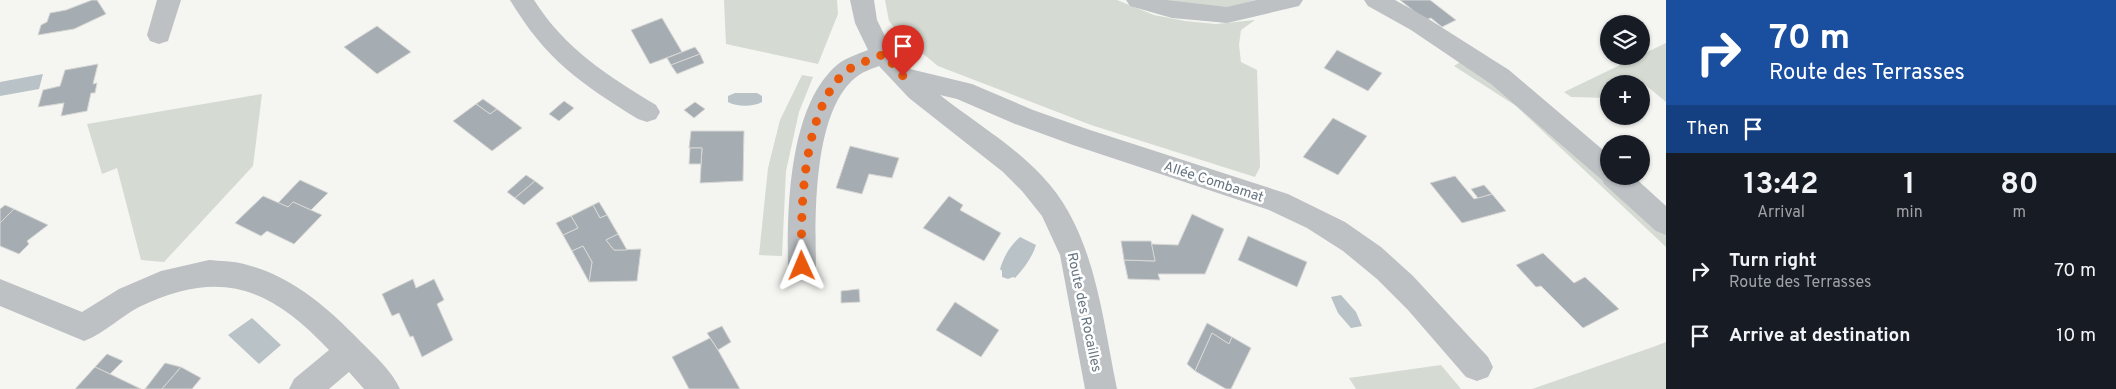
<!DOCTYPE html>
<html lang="en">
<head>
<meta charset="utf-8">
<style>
  :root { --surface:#171b24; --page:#20242c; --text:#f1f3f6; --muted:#9ea1a6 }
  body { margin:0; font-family:Overpass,sans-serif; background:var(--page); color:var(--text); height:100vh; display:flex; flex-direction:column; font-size:19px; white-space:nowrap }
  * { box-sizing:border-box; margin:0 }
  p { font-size:16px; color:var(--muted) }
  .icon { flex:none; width:28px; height:28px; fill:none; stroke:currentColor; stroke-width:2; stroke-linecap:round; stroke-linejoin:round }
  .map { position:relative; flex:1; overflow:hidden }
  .panel { display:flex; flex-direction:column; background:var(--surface); width:450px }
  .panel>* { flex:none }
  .top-card { background:#1a4fa0; color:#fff; overflow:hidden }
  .controls { position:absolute; left:1600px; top:15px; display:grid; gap:10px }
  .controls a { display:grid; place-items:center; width:50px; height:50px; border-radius:50%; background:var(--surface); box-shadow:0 1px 4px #0004; font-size:25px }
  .pin { position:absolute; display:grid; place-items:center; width:42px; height:42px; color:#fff; margin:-51px -21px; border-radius:50% 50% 50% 0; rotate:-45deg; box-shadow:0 0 5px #0007 }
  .pin .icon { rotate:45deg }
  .me { position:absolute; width:55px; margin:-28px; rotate:359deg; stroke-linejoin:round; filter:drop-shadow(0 0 4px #0008) }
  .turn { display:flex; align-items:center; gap:18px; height:105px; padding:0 20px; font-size:22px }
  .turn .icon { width:65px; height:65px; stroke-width:2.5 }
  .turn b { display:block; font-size:35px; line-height:42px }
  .then { display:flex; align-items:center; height:48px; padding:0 20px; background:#0003; gap:10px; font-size:19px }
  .eta { display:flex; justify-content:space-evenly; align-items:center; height:85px; text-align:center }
  .eta b { font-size:30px; font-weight:700; line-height:35px }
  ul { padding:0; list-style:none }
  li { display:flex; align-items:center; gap:15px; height:65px; padding:0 20px }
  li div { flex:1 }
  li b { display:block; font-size:19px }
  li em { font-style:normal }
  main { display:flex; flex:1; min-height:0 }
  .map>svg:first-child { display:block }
  .green { fill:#d5dad2 }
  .water { fill:#b8c2c7 }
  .building { fill:#a6adb2; stroke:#d7d7d5 }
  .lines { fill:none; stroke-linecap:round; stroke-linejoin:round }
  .minor { fill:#bdc1c4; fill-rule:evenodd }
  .route { stroke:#ea580c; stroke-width:9; stroke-dasharray:0 16.2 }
  .labels { text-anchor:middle; stroke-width:5; stroke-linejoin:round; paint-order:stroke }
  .street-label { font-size:14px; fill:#677581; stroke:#fff }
</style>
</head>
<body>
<main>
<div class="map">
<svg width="1666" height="389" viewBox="0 0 1666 389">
  <rect width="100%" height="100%" fill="#f5f6f2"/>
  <!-- green -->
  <g class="green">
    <polygon points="724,0 837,0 838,14 818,64 726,44"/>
    <polygon points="885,0 1117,0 1154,15 1185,21 1216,24 1255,20 1241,30 1239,45 1241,62 1257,70 1260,167 1255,177 1091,125 938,66 901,36 889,21"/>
    <polygon points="1159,0 1255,0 1223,9"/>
    <polygon points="1666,43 1666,102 1642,82 1609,84 1609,98 1571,97 1564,92"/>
    <polygon points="1465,59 1666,235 1666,247 1516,106 1454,66"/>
    <polygon points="802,75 813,77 799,112 786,171 782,256 759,255 768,168 780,120"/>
    <polygon points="262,94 253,166 164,262 141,260 117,168 102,174 87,124"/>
    <polygon points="1666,342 1666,389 1532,389 1653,347"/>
    <polygon points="1441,365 1461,389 1356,389 1349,378"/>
  </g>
  <!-- water -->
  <g class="water">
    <polygon points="43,74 39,89 0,96 0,82"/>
    <path d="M735,93H757L762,96V102C753,107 737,107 728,102V96Z"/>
    <path d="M1020,237L1036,245C1032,258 1024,268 1015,278L1013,277L1008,279L1002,277V271L1000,269C1004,256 1010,246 1020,237Z"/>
    <polygon points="1341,295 1356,312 1362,326 1351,328 1338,313 1331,297"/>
    <polygon points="252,318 281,345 259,364 228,335"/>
  </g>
  <!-- building -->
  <g class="building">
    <polygon points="92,0 97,0 106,14 74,29 38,35 41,25 47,22 50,13 66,10"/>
    <polygon points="1400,0 1430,0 1456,20 1442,27 1431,18 1425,20"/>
    <polygon points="662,18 682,52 650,64 631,30"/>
    <polygon points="377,26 411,52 377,74 344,47"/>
    <polygon points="695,47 700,54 671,65 667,58"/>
    <polygon points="1337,50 1382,73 1368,91 1324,68"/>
    <polygon points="700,54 704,63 677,74 671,65"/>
    <polygon points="98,64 93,84 97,83 95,93 91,93 87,111 61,116 64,103 38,107 43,90 60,86 65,70"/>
    <polygon points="483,99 497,109 490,114 476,104"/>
    <polygon points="564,101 574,108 559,121 549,114"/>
    <polygon points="695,102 705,109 694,118 684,110"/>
    <polygon points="476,104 490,114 497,109 522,128 492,151 453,121"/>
    <polygon points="1333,118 1367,136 1338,175 1303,157"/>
    <polygon points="691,131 744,131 743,181 700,183 702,148 689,148"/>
    <polygon points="850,146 899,158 892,178 869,174 862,194 836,188"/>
    <polygon points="690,148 702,148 701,164 689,164"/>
    <polygon points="526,175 535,181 515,198 507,192"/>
    <polygon points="1455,176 1474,199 1492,194 1506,211 1462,223 1430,183"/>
    <polygon points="300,180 328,193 311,210 293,202 288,207 278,203"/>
    <polygon points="535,181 544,188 524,205 515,198"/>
    <polygon points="1484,185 1492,194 1478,198 1471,189"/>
    <polygon points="263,196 288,207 293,202 322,215 294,244 267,231 261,236 235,223"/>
    <polygon points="949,196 963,205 960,210 1001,233 984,261 923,228"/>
    <polygon points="599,202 607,215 600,218 593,205"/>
    <polygon points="5,205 14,209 0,223 0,209"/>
    <polygon points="593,205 600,218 607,215 618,234 606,240 614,250 641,249 637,281 589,282 592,262 583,246 572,251 563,235 578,228 571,216"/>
    <polygon points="14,209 48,225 27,241 29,244 19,254 0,246 0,223"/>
    <polygon points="1192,214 1224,229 1205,274 1158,274 1160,280 1128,279 1124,260 1155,261 1151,244 1178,245"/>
    <polygon points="571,216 578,228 563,235 556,223"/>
    <polygon points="618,234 627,250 614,250 606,240"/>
    <polygon points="1248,236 1307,262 1297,287 1238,260"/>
    <polygon points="1121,241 1151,241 1155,261 1124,260"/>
    <polygon points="583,246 592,262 589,282 572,251"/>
    <polygon points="1543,253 1574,283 1585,277 1619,309 1583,328 1541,286 1536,287 1516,265"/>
    <polygon points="413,279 416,288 434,279 444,300 437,304 453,340 422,357 413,336 410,337 399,313 392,316 382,294"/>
    <polygon points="859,289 860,302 841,303 841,291"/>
    <polygon points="955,302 999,330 981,357 936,330"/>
    <polygon points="1207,323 1232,337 1229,344 1212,333 1195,371 1187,364"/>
    <polygon points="722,326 731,342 718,350 707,333"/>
    <polygon points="1212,333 1229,344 1232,337 1251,348 1231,389 1226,389 1195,371"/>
    <polygon points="710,338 718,350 740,389 689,389 672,357"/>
    <polygon points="107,354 123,361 110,374 95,367"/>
    <polygon points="165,363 181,367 162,389 145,389"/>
    <polygon points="95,367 110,374 141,389 75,389"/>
    <polygon points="181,367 201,378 192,389 162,389"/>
  </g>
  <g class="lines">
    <!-- minor -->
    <g class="minor">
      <polygon points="157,0 181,0 168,41 159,44 150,41 147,35"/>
      <path d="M510,0H534C566,50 607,75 656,105L660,112L656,119L647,122L638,119C580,83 546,60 510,0Z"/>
      <path d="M850,0H874L877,20L889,44L910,69L972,84L1033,110L1090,130L1288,194L1345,222L1381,247L1413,276L1488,357L1493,367L1488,377L1477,381L1466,377L1408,310L1377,279L1343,251L1307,228L1269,210L1073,145L1015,124L957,99L940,95C974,122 1012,144 1042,176C1095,231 1102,317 1117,389H1085L1060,255L1042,216L1022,191L1003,172L909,98L879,66C871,69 862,72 855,78C813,113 815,216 816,266L812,275L802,279L792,275L788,266C787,208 789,106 837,65C845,58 858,54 868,50L855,23Z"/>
      <polygon points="1126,0 1166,0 1227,7 1256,0 1303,0 1299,6 1227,23 1172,18 1130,6"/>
      <polygon points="1364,0 1395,0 1427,18 1509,70 1609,155 1609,176 1633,176 1666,206 1666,235 1656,231 1604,184 1602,180 1491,84 1411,30 1368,6"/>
      <path d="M209,260C220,261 233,261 244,264C292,276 327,307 361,342C375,356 392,371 400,389H364L349,372L329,389H289L294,379L329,350C269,287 221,268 139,307C120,317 105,333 84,341L0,306V279L82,312L119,289L161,271Z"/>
    </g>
  </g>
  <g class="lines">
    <!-- route -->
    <path class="route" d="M802,266C800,211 802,112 845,72C855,64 873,59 884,54L903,76"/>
  </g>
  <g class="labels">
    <!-- street labels -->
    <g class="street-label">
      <text transform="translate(1214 181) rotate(18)" y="5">Allée Combamat</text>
      <text transform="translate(1085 312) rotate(78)" y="5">Route des Rocailles</text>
    </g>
  </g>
</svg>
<div class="controls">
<a><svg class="icon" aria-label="layers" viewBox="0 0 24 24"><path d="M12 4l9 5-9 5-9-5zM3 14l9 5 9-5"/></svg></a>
<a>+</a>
<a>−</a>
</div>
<div class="pin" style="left:903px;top:76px;background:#d93025"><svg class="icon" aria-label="arrive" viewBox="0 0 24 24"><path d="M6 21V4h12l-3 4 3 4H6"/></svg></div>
<svg class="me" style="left:802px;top:266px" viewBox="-20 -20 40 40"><path d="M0-17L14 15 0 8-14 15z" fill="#ea580c" stroke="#fff" stroke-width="4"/></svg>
</div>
<section class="panel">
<div class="top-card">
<div class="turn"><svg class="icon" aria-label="right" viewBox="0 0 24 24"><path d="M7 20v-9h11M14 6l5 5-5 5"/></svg><div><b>70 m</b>Route des Terrasses</div></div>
<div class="then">Then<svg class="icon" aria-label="arrive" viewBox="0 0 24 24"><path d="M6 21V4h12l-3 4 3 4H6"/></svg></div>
</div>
<div class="eta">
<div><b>13:42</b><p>Arrival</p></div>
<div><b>1</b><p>min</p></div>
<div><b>80</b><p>m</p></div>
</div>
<ul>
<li><svg class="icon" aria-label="right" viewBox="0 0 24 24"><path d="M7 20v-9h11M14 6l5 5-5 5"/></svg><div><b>Turn right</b><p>Route des Terrasses</p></div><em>70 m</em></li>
<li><svg class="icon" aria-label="arrive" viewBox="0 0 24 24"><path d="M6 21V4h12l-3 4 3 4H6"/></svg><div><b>Arrive at destination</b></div><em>10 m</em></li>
</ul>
</section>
</main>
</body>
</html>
